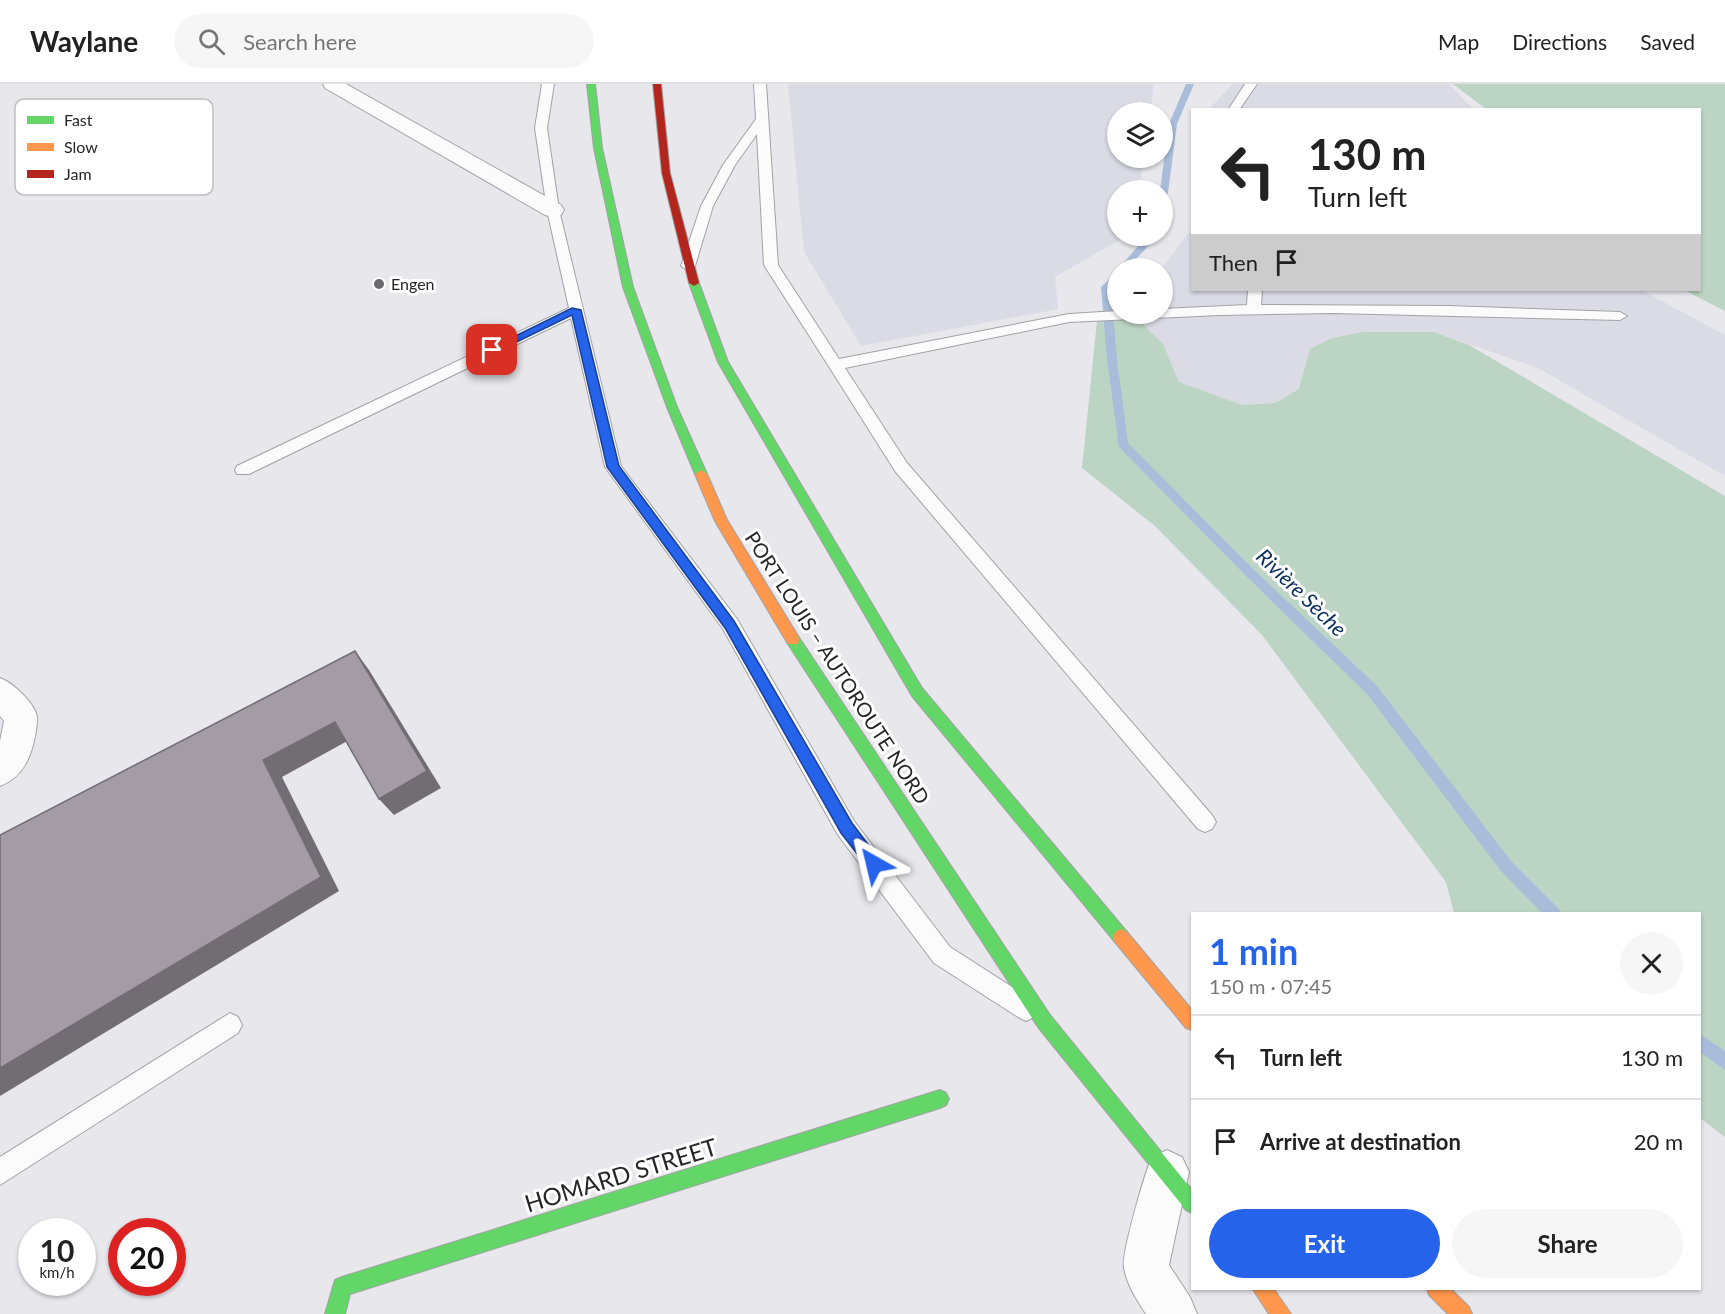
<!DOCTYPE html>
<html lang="en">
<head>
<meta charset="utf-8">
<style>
  :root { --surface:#fff; --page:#f6f6f6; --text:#222; --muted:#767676; --line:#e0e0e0; --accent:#2563eb }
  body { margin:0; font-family:Lato,sans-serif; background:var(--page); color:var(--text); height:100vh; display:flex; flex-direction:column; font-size:22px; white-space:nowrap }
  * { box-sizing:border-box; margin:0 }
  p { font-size:20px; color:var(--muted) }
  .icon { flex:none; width:33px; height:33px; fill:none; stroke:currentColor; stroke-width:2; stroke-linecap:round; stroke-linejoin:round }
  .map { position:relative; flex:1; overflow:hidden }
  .sheet { position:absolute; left:1191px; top:828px; width:510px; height:378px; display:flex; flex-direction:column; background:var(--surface); border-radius:0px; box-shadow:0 2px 4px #0004 }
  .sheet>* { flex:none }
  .guide { position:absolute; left:1191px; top:24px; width:510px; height:183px; border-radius:0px; box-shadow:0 2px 4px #0004; background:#fff; color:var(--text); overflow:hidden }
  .tools { position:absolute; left:1107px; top:18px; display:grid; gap:12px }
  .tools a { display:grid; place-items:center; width:66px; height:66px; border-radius:50%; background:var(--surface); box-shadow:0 2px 4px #0004; font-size:30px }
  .speed { position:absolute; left:18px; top:1134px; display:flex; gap:12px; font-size:30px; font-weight:700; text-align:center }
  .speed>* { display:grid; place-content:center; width:78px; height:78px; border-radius:50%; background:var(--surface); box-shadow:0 2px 4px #0004; line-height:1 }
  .speed small { font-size:15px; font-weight:400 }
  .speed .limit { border:9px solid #d22; background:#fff; color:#111 }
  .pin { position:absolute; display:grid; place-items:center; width:51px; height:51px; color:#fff; margin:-26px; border-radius:12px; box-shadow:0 3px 9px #0006 }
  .me { position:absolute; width:66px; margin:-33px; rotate:323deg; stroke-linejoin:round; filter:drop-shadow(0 0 4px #0008) }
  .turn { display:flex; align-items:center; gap:21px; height:126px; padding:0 18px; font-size:27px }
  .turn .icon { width:78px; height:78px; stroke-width:2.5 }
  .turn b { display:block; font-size:42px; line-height:51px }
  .then { display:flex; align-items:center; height:57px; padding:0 18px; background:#0003; gap:12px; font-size:22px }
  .round { display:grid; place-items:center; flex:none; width:63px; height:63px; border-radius:32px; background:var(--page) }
  .head { display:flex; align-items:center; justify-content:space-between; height:102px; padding:0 18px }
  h1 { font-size:36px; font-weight:700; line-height:45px; color:var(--accent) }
  .action { display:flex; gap:12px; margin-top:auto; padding:12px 18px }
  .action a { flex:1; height:69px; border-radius:36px; background:var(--accent); color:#fff; font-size:24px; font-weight:700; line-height:69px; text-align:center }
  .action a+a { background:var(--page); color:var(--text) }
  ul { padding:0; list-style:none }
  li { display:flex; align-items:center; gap:18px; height:84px; padding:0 18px; border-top:2px solid var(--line) }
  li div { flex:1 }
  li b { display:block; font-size:22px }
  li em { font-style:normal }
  header { display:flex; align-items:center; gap:36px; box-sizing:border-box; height:84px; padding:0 30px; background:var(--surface); border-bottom:2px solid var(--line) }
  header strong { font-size:28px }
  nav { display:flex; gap:33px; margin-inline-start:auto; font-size:21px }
  .search { width:420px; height:54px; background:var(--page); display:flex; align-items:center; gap:15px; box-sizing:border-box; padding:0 21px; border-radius:33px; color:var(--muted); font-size:22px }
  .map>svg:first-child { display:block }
  .built { fill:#dbdbe6 }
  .forest { fill:#bcd4c3 }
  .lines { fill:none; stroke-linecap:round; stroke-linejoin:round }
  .stream { fill:#a9bddb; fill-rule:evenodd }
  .lane-casing { stroke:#a2a2a5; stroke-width:2 }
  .street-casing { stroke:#a2a2a5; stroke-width:2 }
  .fast-casing { stroke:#a2a2a5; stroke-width:2 }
  .slow-casing { stroke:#a2a2a5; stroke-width:2 }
  .jam-casing { stroke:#a2a2a5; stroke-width:2 }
  .lane { fill:#fbfbfc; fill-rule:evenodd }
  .street { fill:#fbfbfc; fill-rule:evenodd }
  .fast { fill:#63d668; fill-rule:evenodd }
  .slow { fill:#ff974d; fill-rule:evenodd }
  .jam { fill:#b3261e; fill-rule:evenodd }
  .shaded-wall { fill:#726d73 }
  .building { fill:#a39ca4; stroke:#726d73; stroke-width:1.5 }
  .route { fill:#2563eb; stroke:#184099; stroke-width:1.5 }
  .poi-dot { fill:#6a6a6e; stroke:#fff; stroke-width:2 }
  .labels { text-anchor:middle; stroke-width:6; stroke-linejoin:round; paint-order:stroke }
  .far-poi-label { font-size:16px; fill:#26262a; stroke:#fff; text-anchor:start }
  .street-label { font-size:20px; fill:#26262a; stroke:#fff }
  .water-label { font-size:21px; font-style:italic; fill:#0b2f60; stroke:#fff }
  .near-street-label { font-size:24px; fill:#26262a; stroke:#fff }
  .key { fill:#fff; stroke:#bebebf; stroke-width:1.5 }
  .key-label { font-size:16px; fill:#26262a }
</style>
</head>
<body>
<header>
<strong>Waylane</strong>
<div class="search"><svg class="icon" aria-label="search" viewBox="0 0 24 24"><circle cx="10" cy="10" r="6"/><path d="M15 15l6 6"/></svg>Search here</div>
<nav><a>Map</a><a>Directions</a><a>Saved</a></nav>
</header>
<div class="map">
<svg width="1725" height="1230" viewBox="0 0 1725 1230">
  <rect width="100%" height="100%" fill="#e7e7ec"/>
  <!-- built -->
  <g class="built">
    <polygon points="788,0 1154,0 1150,28 1118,28 1118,74 1144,74 1139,106 1118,106 1118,152 1126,152 1055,193 1058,225 861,262 804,168"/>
    <polygon points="1233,0 1449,0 1473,25 1208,26"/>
    <polygon points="1192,144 1192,206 1641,206 1725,251 1725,392 1538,284 1434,248 1310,265 1300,305 1275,319 1242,321 1179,298 1163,260 1133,230 1162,230 1162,184"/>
  </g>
  <!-- forest -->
  <g class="forest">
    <polygon points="1453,0 1725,0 1725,227 1684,206 1700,206 1700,26 1486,25"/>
    <polygon points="1117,226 1118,230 1133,230 1163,260 1179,298 1242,321 1275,319 1299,305 1310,265 1332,254 1363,248 1434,248 1469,261 1725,412 1725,1053 1700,1034 1700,830 1454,829 1446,798 1262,551 1155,442 1082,384 1098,227"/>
  </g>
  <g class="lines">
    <!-- stream -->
    <g class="stream">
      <polygon points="1186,0 1194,0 1177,40 1166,124 1162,127 1162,106 1160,106 1169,40"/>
      <polygon points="1147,152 1157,152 1128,184 1119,184"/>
      <polygon points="1118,187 1118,196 1111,203 1117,276 1128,359 1254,486 1377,602 1511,777 1559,825 1562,830 1543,830 1501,787 1367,610 1246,492 1119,363 1107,276 1101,203"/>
      <polygon points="1700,950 1725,967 1725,986 1700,968"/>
    </g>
    <defs>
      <g id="lane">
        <polygon points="542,0 554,0 547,44 559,126 621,382 737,535 854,737 950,863 1034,917 1038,925 1034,933 1026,937 1018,933 934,879 838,751 723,545 605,383 571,234 249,390 237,390 235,386 237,382 569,224 547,126 535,44"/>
        <polygon points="754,0 766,0 778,181 839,275 1069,230 1118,227 1118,230 1162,230 1162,225 1247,221 1248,206 1262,206 1261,221 1448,222 1620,228 1627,232 1620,236 1334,229 1219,231 1069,238 845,284 907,379 1212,731 1216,738 1212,745 1205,748 1198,745 895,387 828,281 764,181 757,50 735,81 713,122 695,182 688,186 681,182 701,122 723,81 756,35"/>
        <polygon points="1245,0 1257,0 1239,26 1228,26"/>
        <polygon points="230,929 238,933 242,941 238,949 0,1101 0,1073"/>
      </g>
      <g id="street">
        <polygon points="323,0 346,0 561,121 564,126 561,131 553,133 545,131 325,4"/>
        <path d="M0,594C13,599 35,619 37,633C38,637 36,643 36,647C32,671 24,693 0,702V657L4,637L0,632Z"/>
        <path d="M1167,1066L1182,1073L1189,1088L1169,1181L1190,1213L1197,1230H1146C1137,1216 1127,1201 1124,1184C1121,1171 1145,1088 1152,1073Z"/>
      </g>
      <g id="fast">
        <polygon points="587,0 595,0 602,64 633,203 677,323 707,390 705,393 701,394 695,390 667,323 623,203 594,64"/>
        <polygon points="694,196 699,199 728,278 922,604 1127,848 1129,853 1127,858 1121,861 1115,858 912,612 718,278 689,199"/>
        <polygon points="793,551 798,552 1050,931 1192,1106 1192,1129 1186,1126 1038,943 788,560 787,556"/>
        <polygon points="940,1006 946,1009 949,1015 946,1021 940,1024 350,1210 345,1230 325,1230 335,1196 342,1193"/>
      </g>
      <g id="slow">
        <polygon points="701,386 707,390 727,436 798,552 799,556 798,560 788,560 715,437 695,390"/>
        <polygon points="1121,845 1127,848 1192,926 1192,946 1186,944 1115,858 1113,853 1115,848"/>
        <polygon points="1252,1204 1273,1204 1291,1230 1269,1230"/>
        <polygon points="1427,1204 1450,1204 1469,1223 1472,1230 1448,1230 1429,1211"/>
      </g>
      <polygon id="jam" points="653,0 661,0 670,89 699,199 694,202 689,199 662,89"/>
    </defs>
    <!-- lane casing -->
    <use href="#lane" class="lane-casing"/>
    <!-- street casing -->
    <use href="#street" class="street-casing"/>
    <!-- fast casing -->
    <use href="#fast" class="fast-casing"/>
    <!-- slow casing -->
    <use href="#slow" class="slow-casing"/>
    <!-- jam casing -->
    <use href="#jam" class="jam-casing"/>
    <!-- lane -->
    <use href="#lane" class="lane"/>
    <!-- street -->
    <use href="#street" class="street"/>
    <!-- fast -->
    <use href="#fast" class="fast"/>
    <!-- slow -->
    <use href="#slow" class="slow"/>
    <!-- jam -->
    <use href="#jam" class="jam"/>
  </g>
  <!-- shaded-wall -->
  <g class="shaded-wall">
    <polygon points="355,567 369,586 441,704 394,731 379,715"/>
    <polygon points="335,638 351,655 282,693 339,807 0,1012 0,984 263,676"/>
  </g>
  <!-- building -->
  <polygon class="building" points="355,567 427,687 379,715 335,638 263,676 321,793 0,984 0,751"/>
  <!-- route -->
  <polygon class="route" points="572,224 581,226 619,382 734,537 852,739 879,775 882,780 879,785 874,787 869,785 841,749 725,544 607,383 572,231 496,268 489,268 487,266"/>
  <!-- markers -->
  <circle class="poi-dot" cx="379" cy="200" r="6"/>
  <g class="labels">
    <!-- far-poi labels -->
    <g class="far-poi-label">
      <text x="391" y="206">Engen</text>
    </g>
    <!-- street labels -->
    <g class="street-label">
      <text transform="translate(837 584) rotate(57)" y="7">PORT LOUIS – AUTOROUTE NORD</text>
    </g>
    <!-- water labels -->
    <g class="water-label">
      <text transform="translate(1301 509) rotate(44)" y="7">Rivière Sèche</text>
    </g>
    <!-- near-street labels -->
    <g class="near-street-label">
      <text transform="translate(621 1092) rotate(-17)" y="8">HOMARD STREET</text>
    </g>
  </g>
  <!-- legend -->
  <rect x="15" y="15" width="198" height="96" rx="9" class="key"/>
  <rect x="27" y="32" width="27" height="8" fill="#63d668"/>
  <rect x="27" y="59" width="27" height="8" fill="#ff974d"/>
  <rect x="27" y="86" width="27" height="8" fill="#b3261e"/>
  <g class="key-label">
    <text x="64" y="42">Fast</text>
    <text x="64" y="69">Slow</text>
    <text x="64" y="96">Jam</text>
  </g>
</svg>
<div class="tools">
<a><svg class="icon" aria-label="layers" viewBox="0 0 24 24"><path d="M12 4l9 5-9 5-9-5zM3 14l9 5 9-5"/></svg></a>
<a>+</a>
<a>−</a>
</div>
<div class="speed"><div>10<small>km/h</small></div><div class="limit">20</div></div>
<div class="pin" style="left:492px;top:266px;background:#d93025"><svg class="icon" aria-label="arrive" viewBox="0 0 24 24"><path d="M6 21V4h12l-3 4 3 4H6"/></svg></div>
<svg class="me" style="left:874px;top:780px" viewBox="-20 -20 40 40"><path d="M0-17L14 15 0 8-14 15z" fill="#2563eb" stroke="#fff" stroke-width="4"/></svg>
<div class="guide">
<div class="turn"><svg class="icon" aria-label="left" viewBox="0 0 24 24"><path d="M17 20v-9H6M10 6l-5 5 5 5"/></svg><div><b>130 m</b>Turn left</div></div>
<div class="then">Then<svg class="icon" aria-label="arrive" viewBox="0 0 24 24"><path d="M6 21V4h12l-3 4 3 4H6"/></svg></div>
</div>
<section class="sheet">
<div class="head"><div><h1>1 min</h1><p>150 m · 07:45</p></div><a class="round"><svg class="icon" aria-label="close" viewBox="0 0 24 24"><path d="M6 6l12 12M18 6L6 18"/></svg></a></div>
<ul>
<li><svg class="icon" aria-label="left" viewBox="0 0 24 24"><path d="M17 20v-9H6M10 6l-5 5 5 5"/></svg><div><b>Turn left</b></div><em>130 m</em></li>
<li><svg class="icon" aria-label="arrive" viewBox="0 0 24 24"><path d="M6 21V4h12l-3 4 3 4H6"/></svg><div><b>Arrive at destination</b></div><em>20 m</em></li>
</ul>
<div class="action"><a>Exit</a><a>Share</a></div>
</section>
</div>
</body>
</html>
